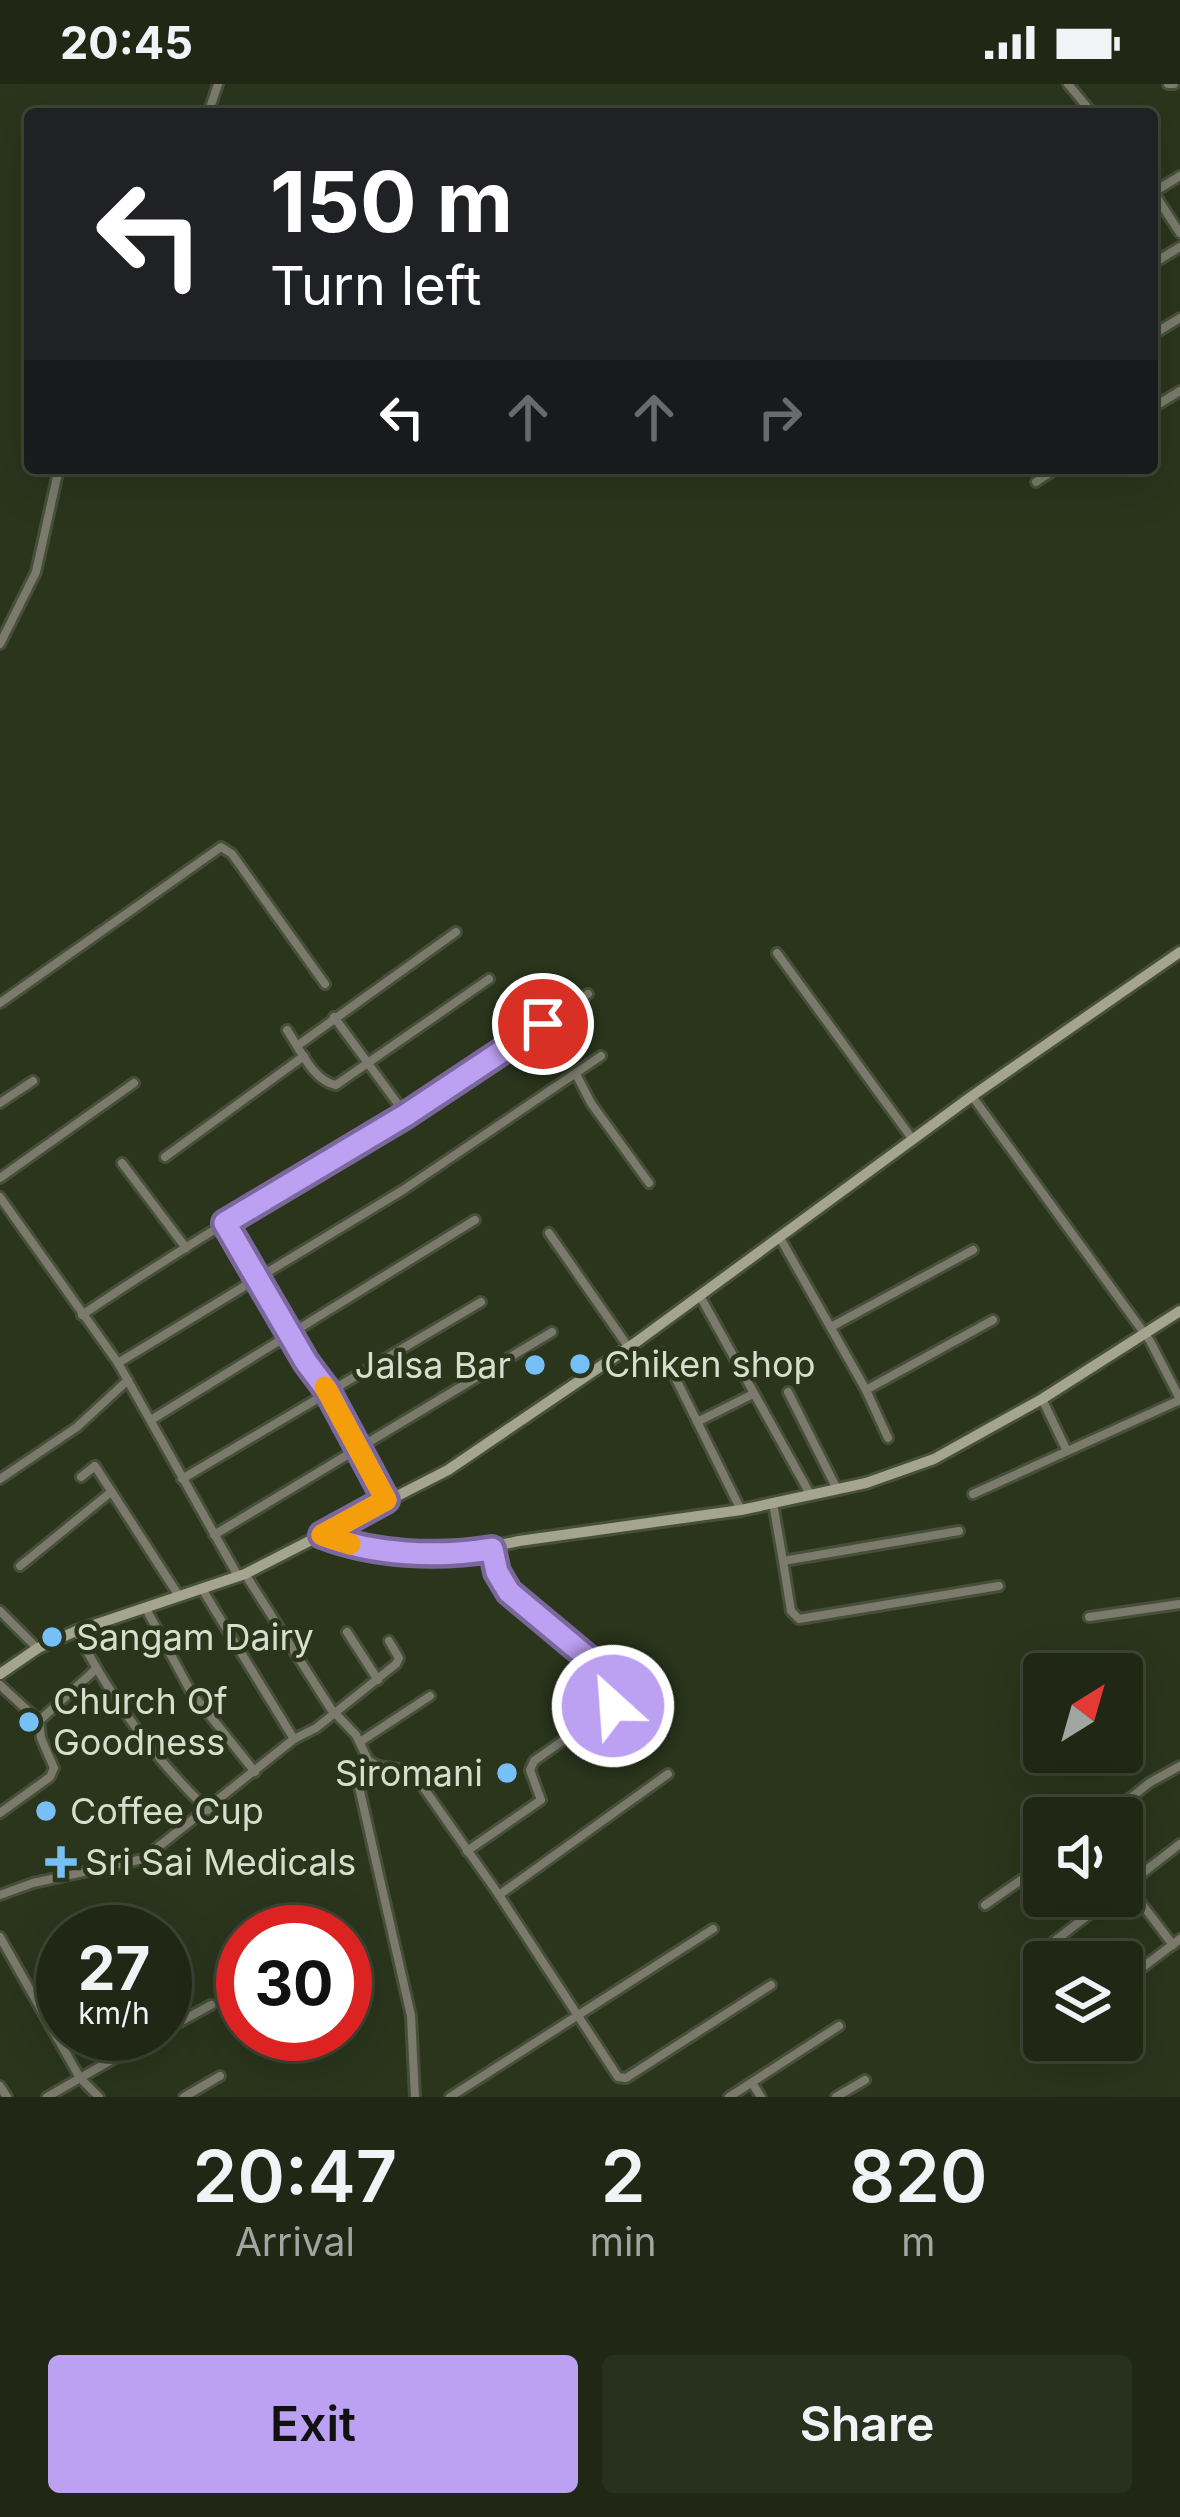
<!DOCTYPE html>
<html lang="en">
<head>
<meta charset="utf-8">
<style>
  :root { --surface:#202815; --page:#28301e; --text:#f1f3f6; --muted:#a2a6a0; --line:#3d4434; --accent:#bca0f2 }
  body { margin:0; font-family:Inter,sans-serif; background:var(--page); color:var(--text); height:100vh; display:flex; flex-direction:column; font-size:45px; white-space:nowrap }
  * { box-sizing:border-box; margin:0 }
  p { font-size:39px; color:var(--muted) }
  .icon { flex:none; width:66px; height:66px; fill:none; stroke:currentColor; stroke-width:2; stroke-linecap:round; stroke-linejoin:round }
  .map { position:relative; height:2013px; overflow:hidden }
  .drawer { display:flex; flex-direction:column; background:var(--surface); flex:1 }
  .drawer>* { flex:none }
  .banner { position:absolute; left:24px; top:24px; width:1134px; height:366px; border-radius:12px; box-shadow:0 12px 48px #0002,0 0 0 3px var(--line); background:#202124; color:#fff; overflow:hidden }
  .needle { width:78px; rotate:37deg }
  .controls { position:absolute; left:1023px; top:1569px; display:grid; gap:24px }
  .controls a { display:grid; place-items:center; width:120px; height:120px; border-radius:12px; background:var(--surface); box-shadow:0 12px 48px #0002,0 0 0 3px var(--line); font-size:60px }
  .speed { position:absolute; left:36px; top:1821px; display:flex; gap:24px; font-size:60px; font-weight:700; text-align:center }
  .speed>* { display:grid; place-content:center; width:156px; height:156px; border-radius:50%; background:var(--surface); box-shadow:0 12px 48px #0002,0 0 0 3px var(--line); line-height:1 }
  .speed small { font-size:30px; font-weight:400 }
  .speed .limit { border:18px solid #d22; background:#fff; color:#111 }
  .pin { position:absolute; display:grid; place-items:center; width:102px; height:102px; color:#fff; margin:-51px; border:6px solid #fff; border-radius:50%; box-shadow:0 3px 12px #0007 }
  .me { position:absolute; width:132px; margin:-66px; rotate:334deg; stroke-linejoin:round; filter:drop-shadow(0 0 9px #0008) }
  .turn { display:flex; align-items:center; gap:42px; height:252px; padding:0 48px; font-size:54px }
  .turn .icon { width:156px; height:156px; stroke-width:2.5 }
  .turn b { display:block; font-size:84px; line-height:102px }
  .lanes { display:flex; align-items:center; height:114px; padding:0 48px; background:#0003; justify-content:center; gap:60px; direction:ltr }
  .lanes .off { opacity:.35 }
  .eta { display:flex; justify-content:space-evenly; align-items:center; height:204px; text-align:center }
  .eta b { font-size:72px; font-weight:600; line-height:84px }
  .primary-button { display:flex; gap:24px; margin-top:auto; padding:24px 48px }
  .primary-button a { flex:1; height:138px; border-radius:12px; background:var(--accent); color:#111; font-size:48px; font-weight:600; line-height:138px; text-align:center }
  .primary-button a+a { background:var(--page); color:var(--text) }
  .status { display:flex; justify-content:space-between; align-items:center; height:84px; padding:0 60px; background:var(--surface); direction:ltr }
  .status svg { height:33px; fill:currentColor }
  .map>svg:first-child { display:block }
  .lines { fill:none; stroke-linecap:round; stroke-linejoin:round }
  .street-casing { stroke:#465038; stroke-width:14 }
  .secondary-casing { stroke:#465038; stroke-width:16 }
  .street { stroke:#7b7a6d; stroke-width:8 }
  .secondary { stroke:#a5a48f; stroke-width:10 }
  .route-casing { stroke:#7a689d; stroke-width:30 }
  .route { stroke:#bca0f2; stroke-width:21 }
  .slow { stroke:#f59e0b; stroke-width:21 }
  .poi-dot { fill:#77c0f7; stroke:#2a351c; stroke-width:4.5 }
  .labels { text-anchor:middle; stroke-width:9; stroke-linejoin:round; paint-order:stroke }
  .poi-label { font-size:36px; fill:#d7dece; stroke:#2a351c; text-anchor:start }
</style>
</head>
<body>
<div class="status"><b>20:45</b><svg viewBox="0 0 49 12"><path d="M0 12V9h3v3zM5 12V6h3v6zM10 12V3h3v9zM15 12V0h3v12zM26 1h20v11H26zM47 4h2v5h-2z"/></svg></div>
<div class="map">
<svg width="1180" height="2013" viewBox="0 0 1180 2013">
  <rect width="100%" height="100%" fill="#2a351c"/>
  <g class="lines">
    <defs>
      <g id="street">
        <polyline points="1068,0 1093,30"/>
        <polyline points="1168,0 1174,0"/>
        <polyline points="208,30 218,0"/>
        <polyline points="1152,106 1180,149"/>
        <polyline points="1152,109 1180,92"/>
        <polyline points="1152,180 1180,163"/>
        <polyline points="1152,251 1180,234"/>
        <polyline points="1152,324 1180,307"/>
        <polyline points="1036,398 1057,384"/>
        <polyline points="0,560 36,488 59,384"/>
        <polyline points="777,869 913,1056"/>
        <polyline points="0,919 221,763 232,770 325,900"/>
        <polyline points="334,933 406,1031"/>
        <path d="M287,946C300,965 313,997 336,1001L489,895"/>
        <polyline points="297,962 456,848"/>
        <polyline points="576,990 591,1019 649,1099"/>
        <polyline points="972,1012 1150,1257 1180,1315 1180,1316 973,1410"/>
        <polyline points="0,1019 33,997"/>
        <polyline points="165,1073 304,972"/>
        <polyline points="122,1079 186,1164"/>
        <polyline points="0,1094 134,999"/>
        <polyline points="0,1113 118,1279 238,1492"/>
        <polyline points="225,1139 306,1278 327,1306 386,1416"/>
        <polyline points="549,1149 629,1264"/>
        <polyline points="780,1154 866,1306 888,1354"/>
        <polyline points="700,1212 810,1410"/>
        <path d="M82,1231C247,1119 425,1026 588,910"/>
        <polyline points="831,1243 973,1166"/>
        <polyline points="663,1269 741,1426"/>
        <polyline points="118,1279 403,1106 601,972"/>
        <polyline points="866,1306 993,1236"/>
        <polyline points="788,1308 837,1405"/>
        <polyline points="1042,1315 1066,1365"/>
        <polyline points="151,1336 475,1136"/>
        <polyline points="697,1338 753,1310"/>
        <polyline points="81,1393 95,1382 179,1512"/>
        <polyline points="0,1395 77,1343 128,1296"/>
        <polyline points="182,1395 481,1218"/>
        <polyline points="773,1419 783,1477 959,1447"/>
        <polyline points="214,1451 552,1248"/>
        <polyline points="783,1477 791,1527 799,1535 999,1502"/>
        <polyline points="20,1482 111,1408"/>
        <path d="M245,1490L331,1625L356,1651L368,1676C383,1688 400,1679 416,1693L499,1811L618,1993L626,1994L771,1901"/>
        <polyline points="145,1523 191,1608 255,1688"/>
        <polyline points="0,1527 37,1564"/>
        <polyline points="1089,1533 1180,1520"/>
        <path d="M76,1547C110,1612 154,1675 208,1726"/>
        <polyline points="347,1548 378,1596"/>
        <polyline points="0,1601 39,1637 41,1654 54,1684 50,1693 0,1729"/>
        <polyline points="39,1637 96,1585"/>
        <polyline points="294,1655 316,1644 396,1580 399,1574 389,1557"/>
        <polyline points="360,1658 430,1612"/>
        <polyline points="357,1694 411,1932 415,2013"/>
        <polyline points="1075,1727 1080,1734"/>
        <polyline points="1106,1734 1149,1699 1180,1682"/>
        <polyline points="467,1767 541,1716 530,1686 534,1677 613,1621 620,1610 612,1595 509,1508 497,1488 492,1465"/>
        <polyline points="1122,1794 1173,1861"/>
        <polyline points="1122,1805 1180,1760"/>
        <polyline points="0,1811 33,1799 143,1775 294,1655 202,1505"/>
        <polyline points="499,1811 668,1690"/>
        <polyline points="985,1821 1044,1780"/>
        <polyline points="0,1853 80,1994 99,2013"/>
        <polyline points="1039,1869 1113,1812"/>
        <polyline points="1122,1899 1180,1855"/>
        <polyline points="165,1946 211,1921"/>
        <polyline points="752,1999 761,2013"/>
        <polyline points="0,2002 7,2013"/>
        <polyline points="47,2013 157,1950"/>
        <polyline points="184,2013 220,1992"/>
        <polyline points="450,2013 713,1845"/>
        <polyline points="729,2013 839,1942"/>
        <polyline points="836,2013 865,1996"/>
      </g>
      <g id="secondary">
        <polyline points="322,1451 364,1463 456,1470 519,1457 741,1426 866,1399 934,1375 1042,1315 1180,1227"/>
        <polyline points="0,1590 38,1564 76,1547 245,1490 448,1386 635,1259 972,1012 1180,868"/>
      </g>
    </defs>
    <!-- street casing -->
    <use href="#street" class="street-casing"/>
    <!-- secondary casing -->
    <use href="#secondary" class="secondary-casing"/>
    <!-- street -->
    <use href="#street" class="street"/>
    <!-- secondary -->
    <use href="#secondary" class="secondary"/>
  </g>
  <g class="lines">
    <defs>
      <path id="route" d="M543,940L406,1031L225,1139L306,1278L327,1306L386,1416L322,1451C374,1471 437,1474 492,1465L497,1488L509,1508L612,1594L620,1610L613,1622"/>
    </defs>
    <!-- route casing -->
    <use href="#route" class="route-casing"/>
    <!-- route -->
    <use href="#route" class="route"/>
    <!-- slow -->
    <polyline class="slow" points="325,1303 386,1416 322,1451 350,1460"/>
  </g>
  <!-- markers -->
  <g class="poi-dot">
    <circle cx="580" cy="1280" r="12"/>
    <circle cx="535" cy="1281" r="12"/>
    <circle cx="52" cy="1553" r="12"/>
    <circle cx="29" cy="1638" r="12"/>
    <circle cx="507" cy="1689" r="12"/>
    <circle cx="46" cy="1727" r="12"/>
    <path d="M55 1760h12v12h12v12h-12v12h-12v-12h-12v-12h12z"/>
  </g>
  <g class="labels">
    <!-- poi labels -->
    <g class="poi-label">
      <text x="604" y="1293">Chiken shop</text>
      <text x="511" y="1294" text-anchor="end">Jalsa Bar</text>
      <text x="76" y="1566">Sangam Dairy</text>
      <text x="53" y="1630">Church Of<tspan x="53" dy="41">Goodness</tspan></text>
      <text x="483" y="1702" text-anchor="end">Siromani</text>
      <text x="70" y="1740">Coffee Cup</text>
      <text x="85" y="1791">Sri Sai Medicals</text>
    </g>
  </g>
</svg>
<div class="controls">
<a><svg class="needle" viewBox="-14 -14 28 28"><path d="M0-13l5 13h-10z" fill="#e53935"/><path d="M0 13l5-13h-10z" fill="#a2a6a0"/></svg></a>
<a><svg class="icon" aria-label="sound" viewBox="0 0 24 24"><path d="M4 9h4l5-4v14l-5-4H4zM17 9q2 3 0 6"/></svg></a>
<a><svg class="icon" aria-label="layers" viewBox="0 0 24 24"><path d="M12 4l9 5-9 5-9-5zM3 14l9 5 9-5"/></svg></a>
</div>
<div class="speed"><div>27<small>km/h</small></div><div class="limit">30</div></div>
<div class="pin" style="left:543px;top:940px;background:#d93025"><svg class="icon" aria-label="arrive" viewBox="0 0 24 24"><path d="M6 21V4h12l-3 4 3 4H6"/></svg></div>
<svg class="me" style="left:613px;top:1622px" viewBox="-20 -20 40 40"><circle r="17" fill="#bca0f2" stroke="#fff" stroke-width="3"/><path d="M0-11L8 9 0 5-8 9z" fill="#fff"/></svg>
<div class="banner">
<div class="turn"><svg class="icon" aria-label="left" viewBox="0 0 24 24"><path d="M17 20v-9H6M10 6l-5 5 5 5"/></svg><div><b>150 m</b>Turn left</div></div>
<div class="lanes"><svg class="icon" aria-label="left" viewBox="0 0 24 24"><path d="M17 20v-9H6M10 6l-5 5 5 5"/></svg><svg class="icon off" aria-label="ahead" viewBox="0 0 24 24"><path d="M12 20V5M6 11l6-6 6 6"/></svg><svg class="icon off" aria-label="ahead" viewBox="0 0 24 24"><path d="M12 20V5M6 11l6-6 6 6"/></svg><svg class="icon off" aria-label="right" viewBox="0 0 24 24"><path d="M7 20v-9h11M14 6l5 5-5 5"/></svg></div>
</div>
</div>
<section class="drawer">
<div class="eta">
<div><b>20:47</b><p>Arrival</p></div>
<div><b>2</b><p>min</p></div>
<div><b>820</b><p>m</p></div>
</div>
<div class="primary-button"><a>Exit</a><a>Share</a></div>
</section>
</body>
</html>
